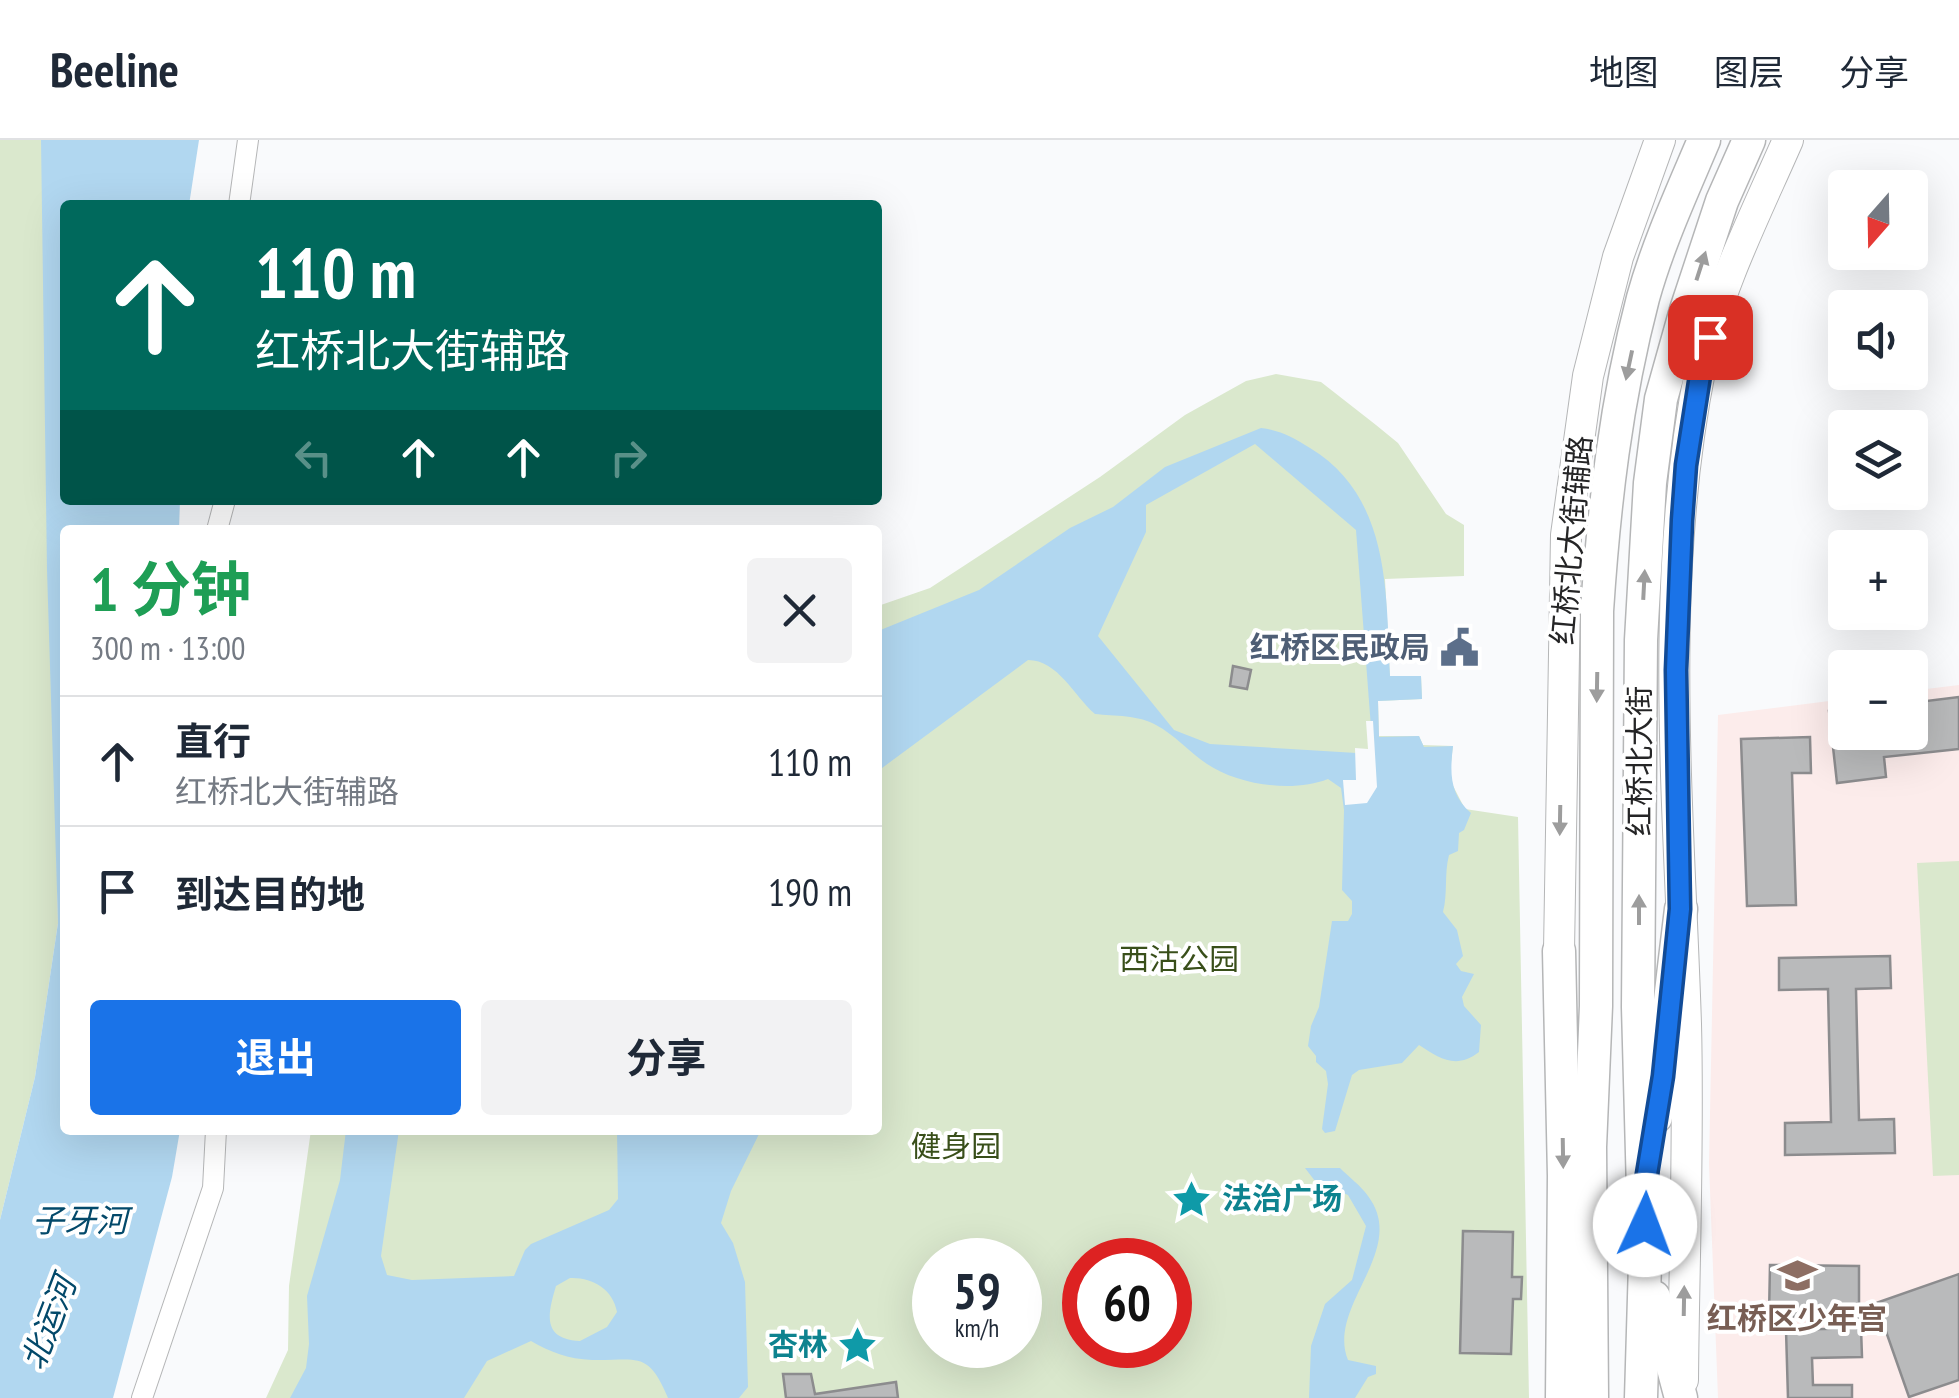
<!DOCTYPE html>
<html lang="zh">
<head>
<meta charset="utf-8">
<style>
  :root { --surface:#fff; --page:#f2f2f3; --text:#1f2937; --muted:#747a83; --line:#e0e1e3; --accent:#1a73e8 }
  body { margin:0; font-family:"PT Sans Narrow","Noto Sans SC",sans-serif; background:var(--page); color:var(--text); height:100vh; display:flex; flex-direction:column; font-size:38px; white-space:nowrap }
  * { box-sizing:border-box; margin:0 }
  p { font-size:32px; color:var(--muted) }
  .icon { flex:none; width:55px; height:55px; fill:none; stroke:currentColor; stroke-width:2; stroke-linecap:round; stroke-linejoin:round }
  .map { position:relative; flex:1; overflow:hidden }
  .side { position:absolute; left:60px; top:385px; width:822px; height:610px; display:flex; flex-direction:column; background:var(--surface); border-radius:10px; box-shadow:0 10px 40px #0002 }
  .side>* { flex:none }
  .banner { position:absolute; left:60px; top:60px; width:822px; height:305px; border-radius:10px; box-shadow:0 10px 40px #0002; background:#00695c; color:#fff; overflow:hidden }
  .needle { width:65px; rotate:200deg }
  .buttons { position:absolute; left:1828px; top:30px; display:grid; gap:20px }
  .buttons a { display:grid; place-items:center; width:100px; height:100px; border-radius:10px; background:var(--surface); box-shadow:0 10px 40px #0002; font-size:50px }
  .speed { position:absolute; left:912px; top:1098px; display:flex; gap:20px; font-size:50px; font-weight:700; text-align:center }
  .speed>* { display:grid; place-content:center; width:130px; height:130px; border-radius:50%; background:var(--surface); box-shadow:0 10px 40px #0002; line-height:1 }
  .speed small { font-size:25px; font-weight:400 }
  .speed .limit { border:15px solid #d22; background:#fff; color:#111 }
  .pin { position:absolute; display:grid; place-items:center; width:85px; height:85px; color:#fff; margin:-42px; border-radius:20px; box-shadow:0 5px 15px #0006 }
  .me { position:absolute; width:110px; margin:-55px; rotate:2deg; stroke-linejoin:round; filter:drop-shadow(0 0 8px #0008) }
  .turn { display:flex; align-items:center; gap:35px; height:210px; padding:0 30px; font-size:45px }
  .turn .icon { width:130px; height:130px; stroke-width:2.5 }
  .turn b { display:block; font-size:70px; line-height:85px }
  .lanes { display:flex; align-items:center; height:95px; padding:0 30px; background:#0003; justify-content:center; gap:50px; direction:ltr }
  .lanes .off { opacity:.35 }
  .round { display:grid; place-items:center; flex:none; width:105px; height:105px; border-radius:10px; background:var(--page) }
  .overview { display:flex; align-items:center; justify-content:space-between; height:170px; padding:0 30px }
  h1 { font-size:60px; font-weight:700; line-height:75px; color:#1e9e55 }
  .cta { display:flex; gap:20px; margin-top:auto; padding:20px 30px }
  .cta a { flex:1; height:115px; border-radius:10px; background:var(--accent); color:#fff; font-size:40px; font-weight:700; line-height:115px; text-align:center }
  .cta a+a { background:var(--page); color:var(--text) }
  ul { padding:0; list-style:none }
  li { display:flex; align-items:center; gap:30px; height:130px; padding:0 30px; border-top:2px solid var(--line) }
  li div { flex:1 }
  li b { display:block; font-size:38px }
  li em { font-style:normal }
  header { display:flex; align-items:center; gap:60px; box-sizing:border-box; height:140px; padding:0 50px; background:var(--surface); border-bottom:2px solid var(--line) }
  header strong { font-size:48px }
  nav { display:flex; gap:55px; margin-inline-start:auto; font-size:35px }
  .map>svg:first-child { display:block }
  .education { fill:#fceceb }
  .green { fill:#dae8cd; fill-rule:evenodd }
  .water { fill:#b1d7f0; fill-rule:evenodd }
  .pier { fill:#f9fafc }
  .building { fill:#b9babb; stroke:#8c8c8e; stroke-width:2.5 }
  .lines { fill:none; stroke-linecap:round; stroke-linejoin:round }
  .minor-casing { stroke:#b5b6b7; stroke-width:22 }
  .secondary-casing { stroke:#b5b6b7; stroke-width:32 }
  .primary-casing { stroke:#b5b6b7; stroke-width:35 }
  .minor { stroke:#fff; stroke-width:20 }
  .secondary { stroke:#fff; stroke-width:30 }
  .primary { stroke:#fff; stroke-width:32 }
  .oneway { fill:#9d9d9d }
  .route-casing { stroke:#114b97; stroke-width:25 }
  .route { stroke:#1a73e8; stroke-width:18 }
  .labels { text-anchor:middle; stroke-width:8; stroke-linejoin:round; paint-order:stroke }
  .street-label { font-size:30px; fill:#252526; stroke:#fff }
  .service-label { font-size:30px; font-weight:bold; fill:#4e5e75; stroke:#fff; text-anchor:end }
  .park-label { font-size:30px; fill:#394f1a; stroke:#fff }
  .culture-label { font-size:30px; font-weight:bold; fill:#0d838f; stroke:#fff; text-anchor:start }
  .education-label { font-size:30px; font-weight:bold; fill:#785e54; stroke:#fff }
  .water-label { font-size:32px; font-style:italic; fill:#03496a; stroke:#fff }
</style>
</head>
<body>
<header>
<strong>Beeline</strong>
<nav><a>地图</a><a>图层</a><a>分享</a></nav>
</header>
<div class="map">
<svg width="1959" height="1258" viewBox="0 0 1959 1258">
  <rect width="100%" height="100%" fill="#f9fafc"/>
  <!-- education -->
  <polygon class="education" points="1959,545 1959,1255 1949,1258 1718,1258 1709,1024 1718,575 1845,559 1845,592 1910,592 1910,551"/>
  <!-- green -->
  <g class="green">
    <polygon points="0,0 42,0 58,783 35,937 0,1080"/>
    <path d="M1276,234L1321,242L1376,285L1398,303L1446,374L1464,385V436L1385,439L1390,536H1421L1422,559L1378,561L1379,596H1419L1423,605L1453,606L1449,638L1465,669L1518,677L1529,1258H266L288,1210L289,1146L311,990H878V466L930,448L1100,337L1185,275L1246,241ZM935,1120H1020V1205H935ZM1085,1120H1170V1205H1085Z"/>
    <polygon points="1959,721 1959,1035 1933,1036 1917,723"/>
  </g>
  <!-- water -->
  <g class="water">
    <polygon points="41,0 199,0 189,65 65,65 65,360 180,360 179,390 65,390 65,990 180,990 172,1037 113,1258 0,1258 0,1080 35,937 58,783 47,430"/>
    <path d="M1261,288C1280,290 1294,298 1310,308C1391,357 1386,453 1390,536H1421L1422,559L1378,561L1379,597L1419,596L1424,607L1453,606C1450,632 1449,654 1471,673L1464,690L1459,693L1458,711L1449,715C1444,734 1448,753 1443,772L1457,790L1463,816L1456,824L1461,831L1474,834L1462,857L1464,866L1481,885L1479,912C1456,930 1439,918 1419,905L1402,923L1359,930L1352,935L1335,991L1325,993L1322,989L1328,944L1326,931L1316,922V916L1308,906L1311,886L1319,867L1332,781H1348L1352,774V761L1342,750L1344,670L1341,648L1328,639C1293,653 1238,645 1207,624C1189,612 1175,595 1156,585C1139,575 1114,576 1095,574C1074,556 1058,520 1028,520L878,631V491L979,450L1070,388L1113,367L1165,327ZM1255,304L1356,390L1373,614L1210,604L1174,590L1098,496L1146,392V365Z"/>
    <path d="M346,990H399L381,1116L387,1135L412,1140L514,1136L525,1110L531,1104L609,1070L618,1059L617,990H761L731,1051L721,1083L733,1103L745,1142L748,1247L739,1258H668C648,1209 636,1221 592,1220C568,1219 550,1212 531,1201L487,1221L464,1258H290L306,1228L309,1204L307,1156L340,1040ZM570,1138C592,1137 613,1149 617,1172L607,1187L580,1201C541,1199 548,1173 556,1146Z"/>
    <path d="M1340,1028C1349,1037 1361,1046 1368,1056C1409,1110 1326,1166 1348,1220L1376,1226V1234L1368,1237L1355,1258H1309L1311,1206L1325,1164L1352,1140L1366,1086L1348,1055L1315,1041L1305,1028Z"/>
  </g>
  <!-- pier -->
  <polygon class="pier" points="1366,581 1373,581 1377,647 1367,663 1345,665 1343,640 1356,640 1355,608 1368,609"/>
  <!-- building -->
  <g class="building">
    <polygon points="1233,526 1251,530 1247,549 1230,546"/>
    <polygon points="1959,557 1959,609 1884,617 1886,637 1837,643 1829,571 1845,570 1845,592 1910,592 1910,563"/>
    <polygon points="1810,597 1811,633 1792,633 1796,765 1747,766 1741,599"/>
    <polygon points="1890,816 1891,848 1856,849 1859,980 1894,979 1895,1013 1785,1015 1785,983 1831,982 1828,849 1779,850 1779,818"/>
    <polygon points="1463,1091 1513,1092 1512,1137 1522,1137 1521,1159 1513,1159 1511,1214 1460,1213"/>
    <polygon points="1770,1125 1859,1126 1859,1178 1769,1176"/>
    <polygon points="1959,1134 1959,1240 1909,1257 1876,1163"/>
    <polygon points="1861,1188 1862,1217 1812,1218 1813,1245 1852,1245 1852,1258 1788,1258 1786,1190"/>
    <polygon points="783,1234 811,1234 815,1254 896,1242 898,1258 786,1258"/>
  </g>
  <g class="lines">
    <defs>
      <g id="minor">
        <polyline points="239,65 248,0"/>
        <polyline points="217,390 225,360"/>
        <polyline points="142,1258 213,1048 216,990"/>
      </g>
      <g id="secondary">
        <polyline points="1559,811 1566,395 1588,236 1618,117 1660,0"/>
        <path d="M1683,1240C1684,1122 1689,1002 1686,884C1679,667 1657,441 1701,226C1717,150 1757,71 1788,0"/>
      </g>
      <g id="primary">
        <polyline points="1559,811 1564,1036 1562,1258"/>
        <polyline points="1656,977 1681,769"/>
        <polyline points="1654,1157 1681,1258"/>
        <path d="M1592,1258L1590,1007L1596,866L1597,471C1604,365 1616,261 1643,158C1658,104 1682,52 1704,0"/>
        <polyline points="1641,1258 1645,1124 1638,867 1641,500 1650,343 1661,259 1686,170 1722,61 1749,0"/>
      </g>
    </defs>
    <!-- minor casing -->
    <use href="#minor" class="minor-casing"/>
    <!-- secondary casing -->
    <use href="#secondary" class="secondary-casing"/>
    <!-- primary casing -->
    <use href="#primary" class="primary-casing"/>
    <!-- minor -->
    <use href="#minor" class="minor"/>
    <!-- secondary -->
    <use href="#secondary" class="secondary"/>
    <!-- primary -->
    <use href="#primary" class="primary"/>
  </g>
  <!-- one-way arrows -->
  <defs><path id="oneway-solid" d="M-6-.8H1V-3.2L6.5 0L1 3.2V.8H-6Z" transform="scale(2.5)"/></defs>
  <g class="oneway">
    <use href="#oneway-solid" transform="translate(1701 126) rotate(-72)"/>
    <use href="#oneway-solid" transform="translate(1629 225) rotate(102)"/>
    <use href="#oneway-solid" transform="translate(1644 445) rotate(-87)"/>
    <use href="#oneway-solid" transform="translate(1597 547) rotate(91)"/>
    <use href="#oneway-solid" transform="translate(1560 680) rotate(91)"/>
    <use href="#oneway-solid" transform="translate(1639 770) rotate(-90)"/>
    <use href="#oneway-solid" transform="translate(1563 1013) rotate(89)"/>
    <use href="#oneway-solid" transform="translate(1684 1161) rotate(-89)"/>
  </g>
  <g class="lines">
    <defs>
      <polyline id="route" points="1645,1085 1645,1046 1663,936 1680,769 1676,530 1682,380 1686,325 1702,223 1710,197"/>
    </defs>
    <!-- route casing -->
    <use href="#route" class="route-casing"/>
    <!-- route -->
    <use href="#route" class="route"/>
  </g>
  <!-- icons -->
  <defs>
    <symbol id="civic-bare" viewBox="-9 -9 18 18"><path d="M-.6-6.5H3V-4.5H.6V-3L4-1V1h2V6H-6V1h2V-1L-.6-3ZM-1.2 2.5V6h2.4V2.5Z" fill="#5c6f8a" stroke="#fff" stroke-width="2.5" paint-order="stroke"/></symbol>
    <symbol id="sight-bare" viewBox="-9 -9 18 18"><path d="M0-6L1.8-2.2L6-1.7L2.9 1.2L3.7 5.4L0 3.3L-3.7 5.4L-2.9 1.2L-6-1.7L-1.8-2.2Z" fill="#0f9aa8" stroke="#fff" stroke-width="2.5" paint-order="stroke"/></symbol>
    <symbol id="school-bare" viewBox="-9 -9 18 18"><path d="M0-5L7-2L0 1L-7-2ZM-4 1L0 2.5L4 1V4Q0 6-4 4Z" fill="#8d6e63" stroke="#fff" stroke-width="2.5" paint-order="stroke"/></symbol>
  </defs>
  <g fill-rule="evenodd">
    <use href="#civic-bare" x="1432" y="480" width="55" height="55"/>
    <use href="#sight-bare" x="1164" y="1032" width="55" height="55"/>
    <use href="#school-bare" x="1770" y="1108" width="55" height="55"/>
    <use href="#sight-bare" x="830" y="1178" width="55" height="55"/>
  </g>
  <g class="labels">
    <!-- street labels -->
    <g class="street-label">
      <text transform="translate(1572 400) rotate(-85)" y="10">红桥北大街辅路</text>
      <text transform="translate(1640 621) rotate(-90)" y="10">红桥北大街</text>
    </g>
    <!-- service labels -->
    <g class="service-label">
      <text x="1430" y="518">红桥区民政局</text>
    </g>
    <!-- park labels -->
    <g class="park-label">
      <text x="1179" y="830">西沽公园</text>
      <text x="956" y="1017">健身园</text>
    </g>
    <!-- culture labels -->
    <g class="culture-label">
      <text x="1222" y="1069">法治广场</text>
      <text x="828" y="1215" text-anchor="end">杏林</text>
    </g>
    <!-- education labels -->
    <g class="education-label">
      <text x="1797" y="1189">红桥区少年宫</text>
    </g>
    <!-- water labels -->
    <g class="water-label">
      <text x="80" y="1092">子牙河</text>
      <text transform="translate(49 1183) rotate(-69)" y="11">北运河</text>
    </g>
  </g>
</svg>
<div class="buttons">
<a><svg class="needle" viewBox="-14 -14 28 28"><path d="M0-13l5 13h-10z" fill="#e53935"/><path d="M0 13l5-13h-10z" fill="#747a83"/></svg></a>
<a><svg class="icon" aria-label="sound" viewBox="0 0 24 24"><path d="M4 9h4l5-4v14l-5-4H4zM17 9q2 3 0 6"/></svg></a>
<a><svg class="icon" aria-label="layers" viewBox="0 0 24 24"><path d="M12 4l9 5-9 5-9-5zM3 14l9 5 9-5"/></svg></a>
<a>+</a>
<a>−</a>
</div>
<div class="speed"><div>59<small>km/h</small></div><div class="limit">60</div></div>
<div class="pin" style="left:1710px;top:197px;background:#d93025"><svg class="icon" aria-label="arrive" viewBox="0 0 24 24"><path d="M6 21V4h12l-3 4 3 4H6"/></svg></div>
<svg class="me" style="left:1645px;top:1085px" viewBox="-20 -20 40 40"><circle r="19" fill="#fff"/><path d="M0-13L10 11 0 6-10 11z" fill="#1a73e8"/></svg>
<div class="banner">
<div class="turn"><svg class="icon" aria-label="ahead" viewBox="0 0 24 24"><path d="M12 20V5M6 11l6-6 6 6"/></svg><div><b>110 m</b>红桥北大街辅路</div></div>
<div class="lanes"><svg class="icon off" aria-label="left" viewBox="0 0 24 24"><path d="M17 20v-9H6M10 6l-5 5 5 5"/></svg><svg class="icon" aria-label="ahead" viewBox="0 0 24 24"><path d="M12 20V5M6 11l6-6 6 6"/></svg><svg class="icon" aria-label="ahead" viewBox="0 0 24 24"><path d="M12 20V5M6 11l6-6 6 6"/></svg><svg class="icon off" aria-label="right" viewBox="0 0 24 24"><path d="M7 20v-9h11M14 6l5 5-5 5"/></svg></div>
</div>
<section class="side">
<div class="overview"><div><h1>1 分钟</h1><p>300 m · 13:00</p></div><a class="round"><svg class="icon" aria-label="close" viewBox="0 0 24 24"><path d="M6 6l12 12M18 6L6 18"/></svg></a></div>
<ul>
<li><svg class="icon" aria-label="ahead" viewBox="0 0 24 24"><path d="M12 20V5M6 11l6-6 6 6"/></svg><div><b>直行</b><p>红桥北大街辅路</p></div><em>110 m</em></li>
<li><svg class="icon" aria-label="arrive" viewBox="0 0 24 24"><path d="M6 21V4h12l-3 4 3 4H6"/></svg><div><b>到达目的地</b></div><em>190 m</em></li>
</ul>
<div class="cta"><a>退出</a><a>分享</a></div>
</section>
</div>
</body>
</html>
